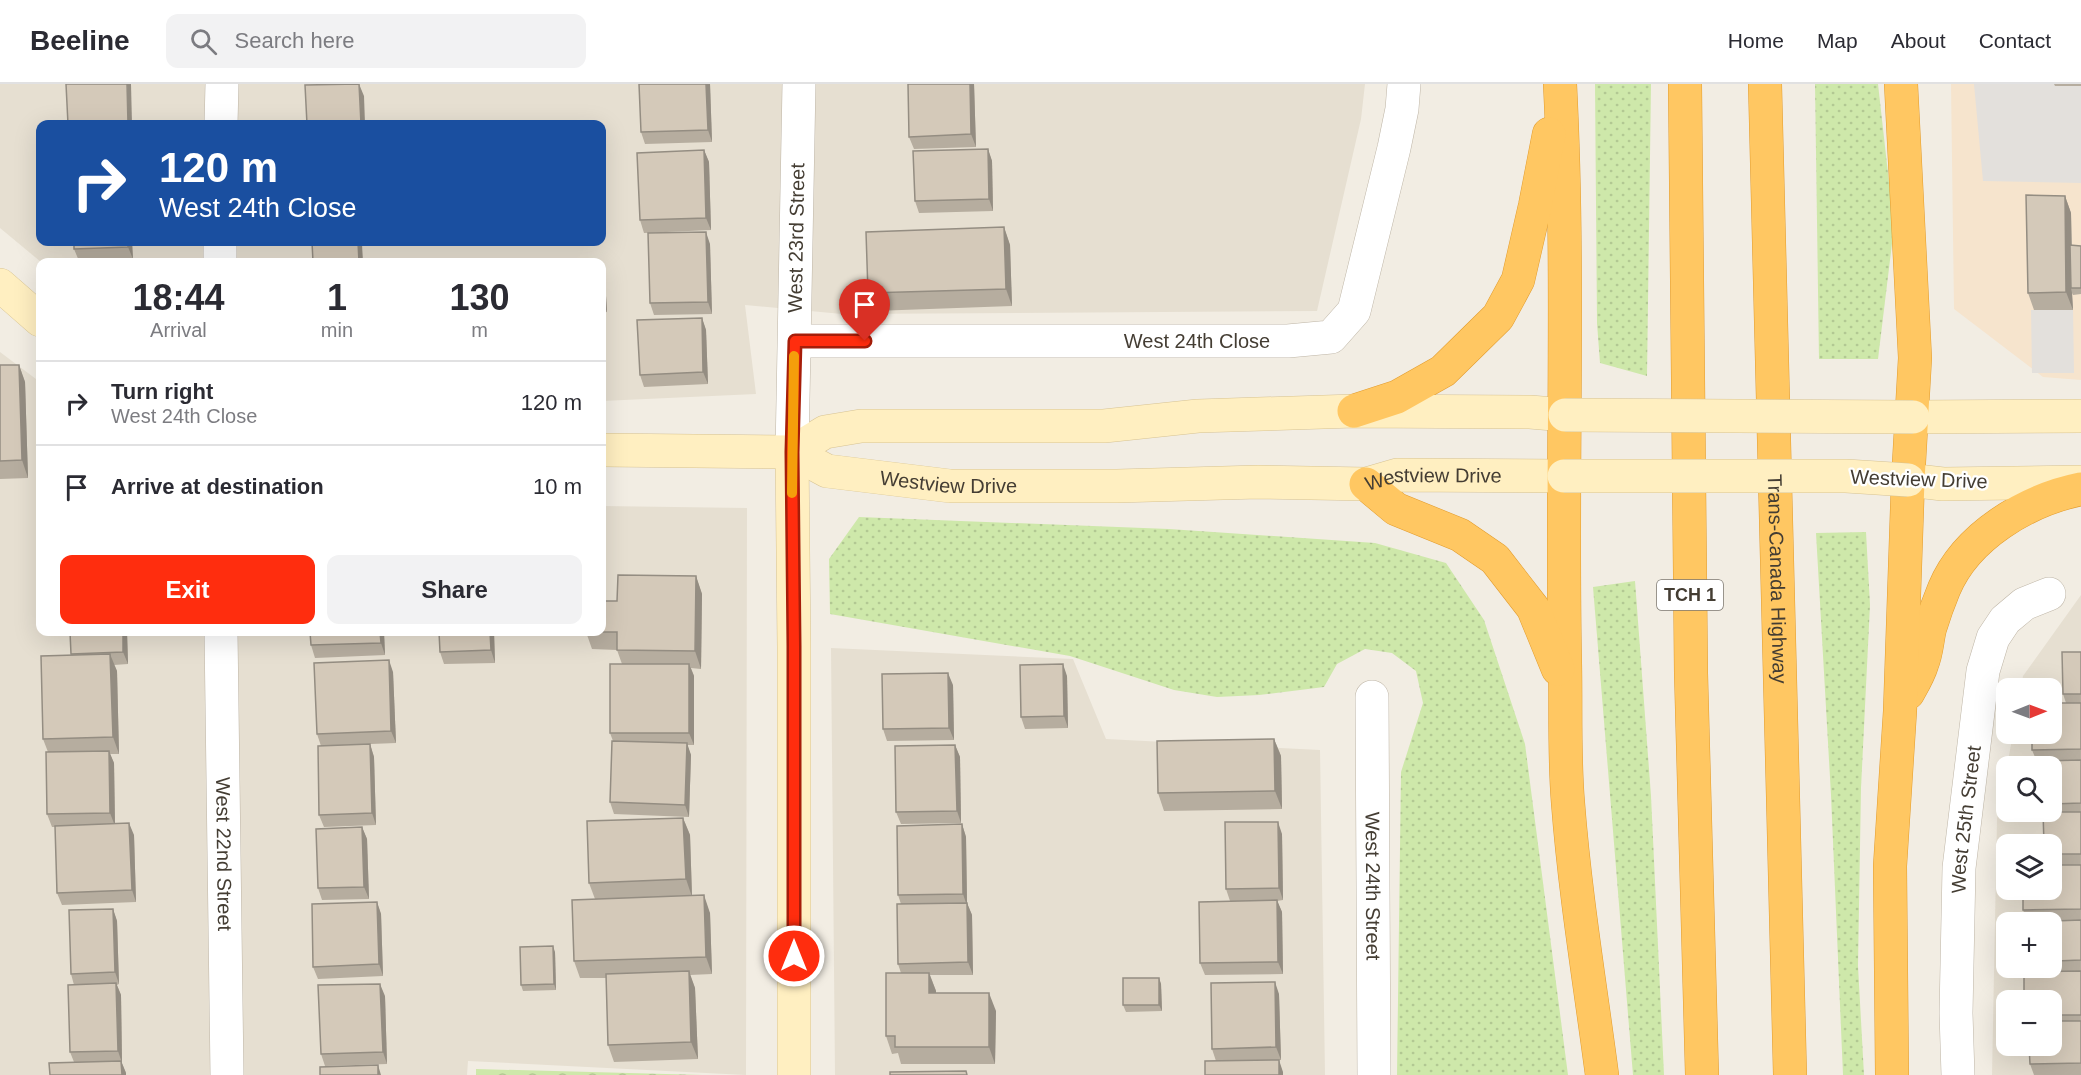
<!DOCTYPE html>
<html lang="en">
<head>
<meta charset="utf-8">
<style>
  :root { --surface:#fff; --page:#f2f2f3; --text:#2b2b33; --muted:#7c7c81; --line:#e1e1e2; --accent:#ff2d0e }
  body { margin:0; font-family:Helvetica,sans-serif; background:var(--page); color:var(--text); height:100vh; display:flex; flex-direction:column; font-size:22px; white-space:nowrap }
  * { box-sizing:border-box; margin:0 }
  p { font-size:20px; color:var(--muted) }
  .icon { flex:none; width:33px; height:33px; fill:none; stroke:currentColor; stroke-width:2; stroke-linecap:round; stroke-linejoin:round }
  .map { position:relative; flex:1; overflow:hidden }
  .side { position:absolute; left:36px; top:174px; width:570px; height:378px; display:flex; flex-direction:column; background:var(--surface); border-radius:12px; box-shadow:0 6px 24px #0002 }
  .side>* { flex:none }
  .top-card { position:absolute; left:36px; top:36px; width:570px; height:126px; border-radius:12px; box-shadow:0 6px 24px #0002; background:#1a4fa0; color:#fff; overflow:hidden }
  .needle { width:39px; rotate:89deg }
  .fabs { position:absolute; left:1996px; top:594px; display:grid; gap:12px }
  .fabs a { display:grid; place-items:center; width:66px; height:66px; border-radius:12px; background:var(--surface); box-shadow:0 6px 24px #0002; font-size:30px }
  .pin { position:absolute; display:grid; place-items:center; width:51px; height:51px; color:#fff; margin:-62px -26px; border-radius:50% 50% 50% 0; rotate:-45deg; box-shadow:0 0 6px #0007 }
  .pin .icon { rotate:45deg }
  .me { position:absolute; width:66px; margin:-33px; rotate:0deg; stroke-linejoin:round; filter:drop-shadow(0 0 4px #0008) }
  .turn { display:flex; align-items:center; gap:21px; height:126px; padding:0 24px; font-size:27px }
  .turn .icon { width:78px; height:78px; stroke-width:2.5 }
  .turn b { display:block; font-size:42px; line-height:51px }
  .eta { display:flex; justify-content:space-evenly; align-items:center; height:102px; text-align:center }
  .eta b { font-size:36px; font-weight:700; line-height:42px }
  .primary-button { display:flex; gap:12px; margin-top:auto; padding:12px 24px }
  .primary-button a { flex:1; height:69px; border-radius:12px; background:var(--accent); color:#fff; font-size:24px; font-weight:700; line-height:69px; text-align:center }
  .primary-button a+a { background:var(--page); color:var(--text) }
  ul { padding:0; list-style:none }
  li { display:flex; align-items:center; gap:18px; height:84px; padding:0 24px; border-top:2px solid var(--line) }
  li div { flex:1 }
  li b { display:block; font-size:22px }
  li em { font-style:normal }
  header { display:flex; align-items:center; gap:36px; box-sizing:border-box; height:84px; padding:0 30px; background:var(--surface); border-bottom:2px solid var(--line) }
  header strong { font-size:28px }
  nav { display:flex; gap:33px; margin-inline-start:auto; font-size:21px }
  .search { width:420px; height:54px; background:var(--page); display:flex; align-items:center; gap:15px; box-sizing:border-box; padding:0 21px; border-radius:12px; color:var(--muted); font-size:22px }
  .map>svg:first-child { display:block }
  .residential { fill:#e6dfd1; fill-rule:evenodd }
  .commercial { fill:#f6e4cd }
  .grass { fill:url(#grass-dots) }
  .forest { fill:url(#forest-crowns) }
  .parking { fill:#e3e0dc }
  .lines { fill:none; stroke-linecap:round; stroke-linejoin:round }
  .street-casing { stroke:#beb5a6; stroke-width:34 }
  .secondary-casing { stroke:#d7c393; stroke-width:34 }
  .highway-casing { stroke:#e29c2e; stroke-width:34 }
  .street { stroke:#fff; stroke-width:33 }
  .secondary { stroke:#ffefc1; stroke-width:33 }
  .highway { stroke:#ffc762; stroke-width:33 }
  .secondary-bridge-casing { stroke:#d7c393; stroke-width:34; stroke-linecap:butt }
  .secondary-bridge { stroke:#ffefc1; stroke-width:33 }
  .wall { fill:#b6ad9f }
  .shaded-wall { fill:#948d82 }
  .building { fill:#d4c9b9; stroke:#948d82; stroke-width:1.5 }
  .route-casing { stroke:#a61d09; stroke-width:15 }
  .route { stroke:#ff2d0e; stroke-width:10 }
  .slow { stroke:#f59e0b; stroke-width:10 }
  .labels { text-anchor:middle; stroke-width:4.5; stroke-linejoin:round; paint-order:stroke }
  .shield { fill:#fff; stroke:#7c7770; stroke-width:1.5 }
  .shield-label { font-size:18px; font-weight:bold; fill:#443d33 }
  .street-label { font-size:20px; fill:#443d33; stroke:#fff }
</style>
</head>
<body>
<header>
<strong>Beeline</strong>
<div class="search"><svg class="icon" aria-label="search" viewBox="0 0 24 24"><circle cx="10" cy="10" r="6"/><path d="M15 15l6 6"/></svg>Search here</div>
<nav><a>Home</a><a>Map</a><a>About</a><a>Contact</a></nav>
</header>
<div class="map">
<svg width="2081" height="991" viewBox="0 0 2081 991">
  <defs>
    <pattern id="grass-dots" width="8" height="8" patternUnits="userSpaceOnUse" patternTransform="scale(1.5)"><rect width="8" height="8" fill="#cee8aa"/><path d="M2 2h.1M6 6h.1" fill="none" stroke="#b2c893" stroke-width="1.8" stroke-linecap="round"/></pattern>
    <pattern id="forest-crowns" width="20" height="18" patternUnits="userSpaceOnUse" patternTransform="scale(1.5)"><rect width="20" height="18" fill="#cee8aa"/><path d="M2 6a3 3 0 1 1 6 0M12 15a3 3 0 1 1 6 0" fill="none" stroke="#b2c893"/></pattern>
  </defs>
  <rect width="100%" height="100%" fill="#f2ede3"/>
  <!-- residential -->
  <g class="residential">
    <path d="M0,0H1365L1361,35L1317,227L842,230L745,221L756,310L602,317V178H41L0,144ZM40,40H602V158H40Z"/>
    <polygon points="0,268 40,298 40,548 602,548 602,422 747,424 746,991 468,977 467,991 0,991"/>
    <path d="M2081,511V991H1992L1997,735L2013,650H2052V604H2021L2023,592ZM2007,682H2052V728H2007ZM2007,760H2052V806H2007ZM2007,838H2052V884H2007ZM2007,916H2052V962H2007Z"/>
    <polygon points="831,564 1073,575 1106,655 1320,666 1325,991 835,991"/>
  </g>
  <!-- commercial -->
  <polygon class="commercial" points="1951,0 2081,0 2081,296 2043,293 1954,225"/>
  <!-- grass -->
  <g class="grass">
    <polygon points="1595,0 1651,0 1647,292 1600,279 1597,239"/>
    <polygon points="1815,0 1878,0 1894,143 1878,275 1819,275"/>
    <polygon points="859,433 1169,445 1375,459 1446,479 1484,536 1525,660 1568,991 1397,991 1401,688 1423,619 1416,587 1392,569 1365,565 1337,580 1324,603 1259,611 1217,613 1174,606 1070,572 830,530 829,475"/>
    <polygon points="1866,448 1870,521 1861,704 1858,882 1864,991 1843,991 1831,711 1816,449"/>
    <polygon points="1635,497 1651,712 1664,991 1633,991 1593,503"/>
  </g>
  <!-- forest -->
  <polygon class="forest" points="476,985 703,991 476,991"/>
  <!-- parking -->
  <g class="parking">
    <polygon points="1974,0 2081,0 2081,99 1983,97"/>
    <polygon points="2031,226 2073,226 2074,289 2032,289"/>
  </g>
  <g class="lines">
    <defs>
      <g id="street">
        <polyline points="221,40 222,0"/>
        <polyline points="220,178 220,158"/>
        <path id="s1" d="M795,257H1288L1331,253L1354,227L1394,64L1402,25L1404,0"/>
        <path id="s2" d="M792,368L799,0"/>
        <path id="s3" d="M221,548L227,991"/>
        <path id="s4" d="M1372,613L1374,991"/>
        <path id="s5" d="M1958,991L1956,929L1959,784L1983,587L1993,554L2005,536L2024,520L2049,510"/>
      </g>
      <g id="secondary">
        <polyline points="0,201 40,236"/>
        <polyline points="1913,333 2081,332"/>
        <path id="s6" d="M602,366L792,368L827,387L950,402H1117L1258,398L1366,400L1397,391L1564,392"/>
        <polyline points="792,368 825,348 861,342 1104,342 1198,332 1354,327 1530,328 1565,331"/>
        <polyline points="792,368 794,563 794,991"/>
        <polyline points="1908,396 1943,400 2081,398"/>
      </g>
      <g id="highway">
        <path d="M1560,0C1570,193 1561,386 1565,579C1566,625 1564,672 1568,719C1575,810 1590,900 1602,991"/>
        <polyline points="1685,0 1691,589 1702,991"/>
        <path id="s7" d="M1765,0L1790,991"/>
        <polyline points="1354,327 1397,313 1443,287 1498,233 1518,196 1535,122 1549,50"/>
        <polyline points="1366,400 1396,425 1460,451 1495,475 1533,524 1558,585"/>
        <path d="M1908,609C1913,600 1919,590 1922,580C1927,568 1927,556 1930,544C1934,531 1939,517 1944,505C1966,452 2027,416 2081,405"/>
        <polyline points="1892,991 1890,782 1900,627 1908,396 1915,274 1901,0"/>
      </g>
    </defs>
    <!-- street casing -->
    <use href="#street" class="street-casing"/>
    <!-- secondary casing -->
    <use href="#secondary" class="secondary-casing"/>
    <!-- highway casing -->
    <use href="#highway" class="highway-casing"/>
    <!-- street -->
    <use href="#street" class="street"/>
    <!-- secondary -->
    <use href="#secondary" class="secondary"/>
    <!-- highway -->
    <use href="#highway" class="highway"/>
    <defs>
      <g id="secondary-bridge">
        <polyline points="1565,331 1913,333"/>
        <polyline points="1564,392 1846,392 1908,396"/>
      </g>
    </defs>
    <!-- secondary-bridge casing -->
    <use href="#secondary-bridge" class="secondary-bridge-casing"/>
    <!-- secondary-bridge -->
    <use href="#secondary-bridge" class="secondary-bridge"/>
  </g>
  <!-- wall -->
  <g class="wall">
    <polygon points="710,0 712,58 645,60 641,48"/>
    <polygon points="974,0 976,63 914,65 909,53"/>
    <polygon points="2054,0 2081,0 2081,2 2055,2"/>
    <polygon points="988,65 992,77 993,127 919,129 915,117"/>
    <polygon points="704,66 709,78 711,146 644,149 640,136"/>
    <polygon points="2065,112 2071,129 2072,161 2081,162 2081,210 2073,211 2072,209 2073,226 2034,226 2028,209"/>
    <polygon points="1004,143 1010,161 1012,222 874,227 868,209"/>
    <polygon points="132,158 133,175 79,177 74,165"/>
    <polygon points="710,160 712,230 654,231 650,219"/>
    <polygon points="602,184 605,195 607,228 602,229"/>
    <polygon points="702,234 706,246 708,300 644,303 640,291"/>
    <polygon points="0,281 19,281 25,298 28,394 0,395"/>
    <polygon points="696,492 702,510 701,585 691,584 694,592 694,661 687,661 691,671 689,733 614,730 610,718 613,657 610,649 622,580 617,566 592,565 586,548 617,517"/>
    <polygon points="70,548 127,548 128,580 114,581 117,587 119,670 110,670 114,679 115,740 134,751 136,818 62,821 57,809 55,743 52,743 47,730 48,668 43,655 71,571"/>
    <polygon points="310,548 384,548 385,571 315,574 311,561"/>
    <polygon points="439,548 494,548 495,579 444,580 440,568"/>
    <polygon points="2081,568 2081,991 2034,991 2030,980 2052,962 2052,916 2060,887 2056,877 2054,837 2028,838 2023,826 2052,806 2052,760 2045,728 2052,728 2052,682 2041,678 2037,678 2032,666 2066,619 2063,610"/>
    <polygon points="393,588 396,659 321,662 317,650"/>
    <polygon points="1067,592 1068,644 1025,645 1021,633"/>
    <polygon points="953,601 954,656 887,657 883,645"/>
    <polygon points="1274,655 1281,672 1282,725 1164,727 1158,709"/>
    <polygon points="370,660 374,673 376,741 324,743 319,731"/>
    <polygon points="955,661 960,673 961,739 901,740 896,728"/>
    <polygon points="683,734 690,751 692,812 710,829 712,890 690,891 695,904 698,975 614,978 608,961 606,894 580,894 574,877 595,815 589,799"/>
    <polygon points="962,740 966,753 967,819 972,831 973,891 930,891 936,907 936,909 996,927 995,980 901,980 898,969 892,970 886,952 901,889 898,880 901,820 898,811"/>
    <polygon points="362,743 367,755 369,815 322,816 318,804"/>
    <polygon points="1282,750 1283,816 1277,817 1282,828 1283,890 1205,891 1200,879 1230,817 1226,805"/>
    <polygon points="377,818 381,830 383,892 318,895 313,883"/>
    <polygon points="113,825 117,837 119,900 117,901 121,911 122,979 126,989 74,978 70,968 74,901 71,890"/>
    <polygon points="555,868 556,906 523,907 521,901"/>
    <polygon points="1159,894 1161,900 1162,927 1126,928 1123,921"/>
    <polygon points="1279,910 1281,976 1216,977 1212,965"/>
    <polygon points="385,912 387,980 325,982 321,970"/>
  </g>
  <!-- shaded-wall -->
  <g class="shaded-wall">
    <polygon points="127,0 131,0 132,40 128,40"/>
    <polygon points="359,0 364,12 365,40 361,40"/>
    <polygon points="706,0 710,0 712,58 708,46"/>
    <polygon points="970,0 974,0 976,63 971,50"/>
    <polygon points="988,65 992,77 993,127 989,115"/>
    <polygon points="704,66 709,78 711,146 706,134"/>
    <polygon points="2065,112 2071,129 2072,204 2071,204 2072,209 2073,226 2066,208"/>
    <polygon points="1004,143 1010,161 1012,222 1006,205"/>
    <polygon points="706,148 710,160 712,230 708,218"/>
    <polygon points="128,158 132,158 133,175 128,163"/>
    <polygon points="358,158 361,158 362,160 363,178 359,178"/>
    <polygon points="602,184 605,195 607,228 602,216"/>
    <polygon points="702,234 706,246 708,300 703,288"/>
    <polygon points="19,281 25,298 28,394 22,376"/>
    <polygon points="696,492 702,510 701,585 695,567"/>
    <polygon points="123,548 127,548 128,580 123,568"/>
    <polygon points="380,548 384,548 385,571 381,559"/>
    <polygon points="490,548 494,548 495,579 491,566"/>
    <polygon points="110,570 117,587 119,670 113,653"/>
    <polygon points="389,576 393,588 396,659 391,647"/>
    <polygon points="689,580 694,592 694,661 689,649"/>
    <polygon points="1063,580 1067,592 1068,644 1064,632"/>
    <polygon points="948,589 953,601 954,656 949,644"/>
    <polygon points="1274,655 1281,672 1282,725 1275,707"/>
    <polygon points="687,659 691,671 689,733 685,721"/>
    <polygon points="370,660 374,673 376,741 372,729"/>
    <polygon points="955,661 960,673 961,739 957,727"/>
    <polygon points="109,667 114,679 115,742 110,729"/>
    <polygon points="683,734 690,751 692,813 686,795"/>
    <polygon points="1278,738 1282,750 1283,816 1279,804"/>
    <polygon points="129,739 134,751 136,818 132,806"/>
    <polygon points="962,740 966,753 967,819 972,831 973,891 968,878 967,822 963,810"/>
    <polygon points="362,743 367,755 369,815 364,803"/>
    <polygon points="704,811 710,829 712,890 706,873"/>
    <polygon points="1277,816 1282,828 1283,890 1278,878"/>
    <polygon points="377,818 381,830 383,892 379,880"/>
    <polygon points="113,825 117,837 119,900 115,888"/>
    <polygon points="553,862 555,868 556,906 554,900"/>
    <polygon points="689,887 695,904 698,975 691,958"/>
    <polygon points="929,889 936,907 935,927 929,909"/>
    <polygon points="1159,894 1161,900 1162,927 1159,921"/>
    <polygon points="1275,898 1279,910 1281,976 1276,963"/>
    <polygon points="116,899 121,911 122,979 118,967"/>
    <polygon points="380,900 385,912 387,980 383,968"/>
    <polygon points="989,909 996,927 995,980 989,963"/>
    <polygon points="1279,976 1283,988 1283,991 1279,991"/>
    <polygon points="121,977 126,989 126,991 122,991"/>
    <polygon points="378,981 381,991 378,991"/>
  </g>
  <!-- building -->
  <g class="building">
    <polygon points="66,0 127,0 128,40 68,40"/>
    <polygon points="359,0 361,40 307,40 305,1"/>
    <polygon points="639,0 706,0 708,46 641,48"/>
    <polygon points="908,0 970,0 971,50 909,53"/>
    <polygon points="988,65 989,115 915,117 913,67"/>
    <polygon points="704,66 706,134 640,136 637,69"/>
    <polygon points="2026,111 2065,112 2066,208 2028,209"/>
    <polygon points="1004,143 1006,205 868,209 866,148"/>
    <polygon points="706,148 708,218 650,219 648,149"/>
    <polygon points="74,158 128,158 128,163 74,165"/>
    <polygon points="312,158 358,158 359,178 313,178"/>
    <polygon points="2070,161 2081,162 2081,204 2071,204"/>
    <polygon points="702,234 703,288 640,291 637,236"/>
    <polygon points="0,281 19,281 22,376 0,377"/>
    <polygon points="618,491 696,492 695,567 617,566 617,548 586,548 602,548 602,517 617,517"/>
    <polygon points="70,548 123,548 123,568 71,570"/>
    <polygon points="310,548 380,548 381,559 311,561"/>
    <polygon points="439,548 490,548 491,566 440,568"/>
    <polygon points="2062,568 2081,568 2081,610 2063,610"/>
    <polygon points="110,570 113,653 43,655 41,572"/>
    <polygon points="389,576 391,647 317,650 314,579"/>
    <rect x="610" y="580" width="79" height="69"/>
    <polygon points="1063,580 1064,632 1021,633 1020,581"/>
    <polygon points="948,589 949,644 883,645 882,590"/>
    <polygon points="2052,619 2081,619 2081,665 2032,666 2032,650 2052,650"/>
    <polygon points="1274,655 1275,707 1158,709 1157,657"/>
    <polygon points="612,657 687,659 685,721 610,718"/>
    <polygon points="370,660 372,729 319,731 318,662"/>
    <polygon points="955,661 957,727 896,728 895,662"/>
    <polygon points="109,667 110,729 47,730 46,668"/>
    <polygon points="2081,676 2081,719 2052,720 2052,682 2041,682 2041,677"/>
    <polygon points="2043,728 2081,728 2081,770 2052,770 2052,760 2044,760"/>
    <polygon points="683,734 686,795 589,799 587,737"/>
    <polygon points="1225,738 1278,738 1279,804 1226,805"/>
    <polygon points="129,739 132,806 57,809 55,742"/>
    <polygon points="962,740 963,810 898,811 897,742"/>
    <polygon points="362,743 364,803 318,804 316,745"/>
    <polygon points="2052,781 2081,781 2081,825 2023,826 2023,806 2052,806"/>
    <polygon points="704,811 706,873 574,877 572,816"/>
    <polygon points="1277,816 1278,878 1200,879 1199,818"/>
    <polygon points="377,818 379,880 313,883 312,820"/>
    <polygon points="967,819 968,878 898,880 897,820"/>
    <polygon points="113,825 115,888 71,890 69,826"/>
    <polygon points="2081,836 2081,876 2056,877 2054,837"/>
    <polygon points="553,862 554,900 521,901 520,863"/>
    <polygon points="689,887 691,958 608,961 606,890"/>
    <polygon points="2081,887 2081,931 2052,931 2052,916 2024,916 2024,888"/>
    <polygon points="886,889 929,889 929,909 989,909 989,963 895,963 895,952 886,952"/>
    <rect x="1123" y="894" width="36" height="27"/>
    <polygon points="1275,898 1276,963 1212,965 1211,899"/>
    <polygon points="116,899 118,967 70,968 68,901"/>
    <polygon points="380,900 383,968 321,970 318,901"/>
    <polygon points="2052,937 2081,937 2081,979 2030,980 2029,962 2052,962"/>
    <polygon points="1279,976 1279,991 1205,991 1205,977"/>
    <polygon points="121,977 122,991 50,991 49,979"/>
    <polygon points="378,981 378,991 320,991 320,983"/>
    <polygon points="966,987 967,991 890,991 890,988"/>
  </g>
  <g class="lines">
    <defs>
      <polyline id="route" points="794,872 794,562 792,368 795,257 865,257"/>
    </defs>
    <!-- route casing -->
    <use href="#route" class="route-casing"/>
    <!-- route -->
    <use href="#route" class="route"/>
    <!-- slow -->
    <polyline class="slow" points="792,409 794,272"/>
  </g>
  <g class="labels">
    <!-- shield labels -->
    <rect class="shield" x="1657" y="496" width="66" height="30" rx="4.5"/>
    <g class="shield-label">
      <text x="1690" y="517">TCH 1</text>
    </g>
    <!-- street labels -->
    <g class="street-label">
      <text dy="7" stroke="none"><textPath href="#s2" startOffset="214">West 23rd Street</textPath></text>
      <text dy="7" stroke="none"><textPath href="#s1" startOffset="402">West 24th Close</textPath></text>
      <text transform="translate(1919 395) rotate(2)" y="7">Westview Drive</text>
      <text dy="7" stroke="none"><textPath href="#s6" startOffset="838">Westview Drive</textPath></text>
      <text dy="7" stroke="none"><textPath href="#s6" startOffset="352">Westview Drive</textPath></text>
      <text dy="7" stroke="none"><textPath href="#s7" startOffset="495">Trans-Canada Highway</textPath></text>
      <text dy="7" stroke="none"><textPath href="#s5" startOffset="256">West 25th Street</textPath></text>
      <text dy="7" stroke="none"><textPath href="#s3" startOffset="222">West 22nd Street</textPath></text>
      <text dy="7" stroke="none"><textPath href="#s4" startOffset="189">West 24th Street</textPath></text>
    </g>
  </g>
</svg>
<div class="fabs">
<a><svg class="needle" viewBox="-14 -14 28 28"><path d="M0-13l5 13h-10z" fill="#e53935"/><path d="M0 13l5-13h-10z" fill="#7c7c81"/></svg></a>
<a><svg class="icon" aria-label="search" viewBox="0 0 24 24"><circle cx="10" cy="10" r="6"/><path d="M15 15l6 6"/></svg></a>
<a><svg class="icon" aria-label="layers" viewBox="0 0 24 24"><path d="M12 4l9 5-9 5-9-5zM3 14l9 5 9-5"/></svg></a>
<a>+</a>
<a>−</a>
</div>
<div class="pin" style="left:865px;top:257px;background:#d93025"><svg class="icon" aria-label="arrive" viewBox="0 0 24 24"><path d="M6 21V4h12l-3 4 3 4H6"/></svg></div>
<svg class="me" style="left:794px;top:872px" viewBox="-20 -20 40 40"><circle r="17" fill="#ff2d0e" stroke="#fff" stroke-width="3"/><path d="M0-11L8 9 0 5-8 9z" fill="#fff"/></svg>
<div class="top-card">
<div class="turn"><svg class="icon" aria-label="right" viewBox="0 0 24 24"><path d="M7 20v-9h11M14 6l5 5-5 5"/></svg><div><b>120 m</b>West 24th Close</div></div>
</div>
<section class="side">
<div class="eta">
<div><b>18:44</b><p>Arrival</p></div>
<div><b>1</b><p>min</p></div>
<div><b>130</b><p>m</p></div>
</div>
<ul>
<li><svg class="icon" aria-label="right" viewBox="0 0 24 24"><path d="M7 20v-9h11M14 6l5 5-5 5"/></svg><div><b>Turn right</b><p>West 24th Close</p></div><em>120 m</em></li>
<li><svg class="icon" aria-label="arrive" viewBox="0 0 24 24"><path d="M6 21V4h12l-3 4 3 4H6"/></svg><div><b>Arrive at destination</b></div><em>10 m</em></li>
</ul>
<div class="primary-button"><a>Exit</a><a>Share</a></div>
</section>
</div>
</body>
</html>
